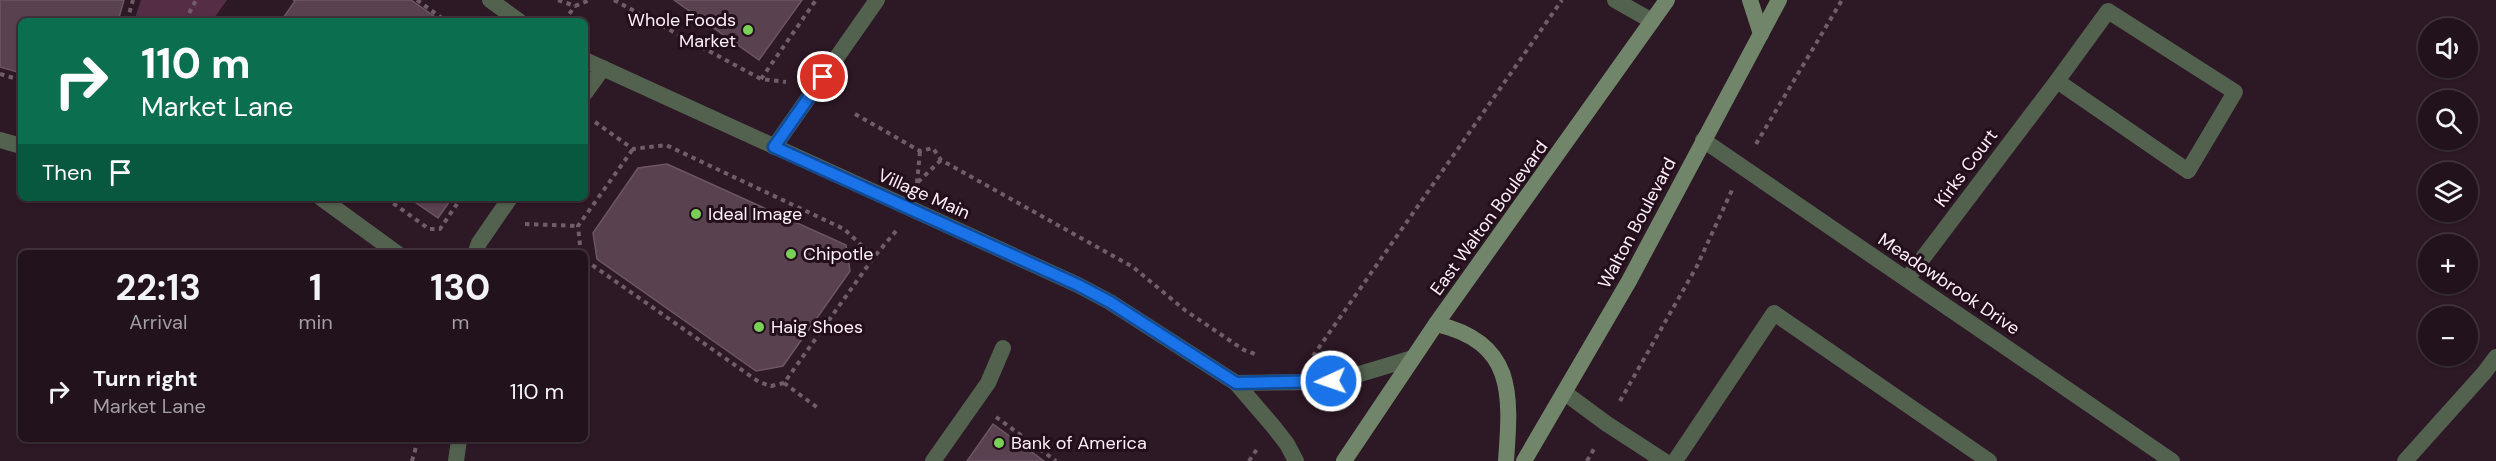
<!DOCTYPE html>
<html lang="en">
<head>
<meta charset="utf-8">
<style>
  :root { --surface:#22121c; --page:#2e2029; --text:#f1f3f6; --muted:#a29ea3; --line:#3f323b }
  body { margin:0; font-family:"DM Sans",sans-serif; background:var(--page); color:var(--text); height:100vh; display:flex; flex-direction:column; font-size:22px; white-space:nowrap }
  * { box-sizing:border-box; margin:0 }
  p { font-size:20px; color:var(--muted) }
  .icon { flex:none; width:33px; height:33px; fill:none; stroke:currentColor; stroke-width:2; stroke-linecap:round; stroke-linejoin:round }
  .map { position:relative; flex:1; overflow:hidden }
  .drawer { position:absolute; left:18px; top:250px; width:570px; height:192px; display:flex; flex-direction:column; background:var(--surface); border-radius:9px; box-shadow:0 2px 4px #0004,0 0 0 2px var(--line) }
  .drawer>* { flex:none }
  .banner { position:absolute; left:18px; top:18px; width:570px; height:183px; border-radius:9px; box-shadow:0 2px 4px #0004,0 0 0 2px var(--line); background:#0b6e4f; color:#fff; overflow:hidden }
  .tools { position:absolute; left:2418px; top:18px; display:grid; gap:12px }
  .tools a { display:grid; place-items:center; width:60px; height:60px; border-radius:50%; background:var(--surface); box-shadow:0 2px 4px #0004,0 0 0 2px var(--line); font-size:30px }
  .pin { position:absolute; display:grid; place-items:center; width:51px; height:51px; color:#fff; margin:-26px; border:3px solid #fff; border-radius:50%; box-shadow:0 2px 6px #0007 }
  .me { position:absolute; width:66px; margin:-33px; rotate:267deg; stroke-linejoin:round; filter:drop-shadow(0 0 4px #0008) }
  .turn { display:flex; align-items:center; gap:21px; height:126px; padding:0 24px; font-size:27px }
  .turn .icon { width:78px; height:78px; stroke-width:2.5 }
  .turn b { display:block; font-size:42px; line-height:51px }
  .then { display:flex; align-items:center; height:57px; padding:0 24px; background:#0003; gap:12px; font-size:22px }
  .eta { display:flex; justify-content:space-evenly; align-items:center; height:102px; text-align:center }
  .eta b { font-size:36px; font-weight:700; line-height:42px }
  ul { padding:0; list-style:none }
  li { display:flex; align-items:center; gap:18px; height:78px; padding:0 24px }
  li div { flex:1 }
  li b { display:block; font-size:22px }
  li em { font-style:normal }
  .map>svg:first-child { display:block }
  .green { fill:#552e46 }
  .building { fill:#59414f; stroke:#6e5563; stroke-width:1.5 }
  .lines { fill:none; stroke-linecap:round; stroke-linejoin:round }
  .path { stroke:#705d68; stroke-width:4; stroke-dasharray:4.5 4.5; stroke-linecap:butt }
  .service { stroke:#53614f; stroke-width:16 }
  .minor { stroke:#53614f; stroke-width:16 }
  .secondary { stroke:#708569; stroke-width:16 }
  .route-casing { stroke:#114b97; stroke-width:15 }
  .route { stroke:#1a73e8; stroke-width:10 }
  .poi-dot { fill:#79d158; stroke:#230f1b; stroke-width:2 }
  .labels { text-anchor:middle; stroke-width:6; stroke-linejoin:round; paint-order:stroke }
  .poi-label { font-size:18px; fill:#fff0f8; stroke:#230f1b; text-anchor:start }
  .street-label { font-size:18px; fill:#fff0f8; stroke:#230f1b }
</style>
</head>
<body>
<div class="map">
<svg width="2496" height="461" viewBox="0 0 2496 461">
  <rect width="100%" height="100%" fill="#2d1825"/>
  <!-- green -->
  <polygon class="green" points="141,0 227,0 212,21 134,21"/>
  <!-- building -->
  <g class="building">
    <polygon points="0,0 124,0 118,21 21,21 21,73 0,67"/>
    <polygon points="293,0 411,0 441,21 281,21 295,1"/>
    <polygon points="674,0 802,0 759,60"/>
    <polygon points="667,164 846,245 850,271 783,366 756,371 597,259 593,233 638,168"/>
    <polygon points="409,198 452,198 438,218"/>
    <polygon points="993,424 1044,461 967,461"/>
  </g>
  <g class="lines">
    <!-- path -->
    <g class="path">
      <polyline points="417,0 446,21"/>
      <polyline points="558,0 575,6 590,0"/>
      <polyline points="614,0 761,79 786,82"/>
      <polyline points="127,21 133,0"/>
      <polyline points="185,21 196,0"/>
      <polyline points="564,21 575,6"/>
      <polyline points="0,74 21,80"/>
      <polyline points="761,79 816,0"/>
      <polyline points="855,114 920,151 933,148 941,160 1133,267 1186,311 1244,350 1255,354"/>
      <polyline points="595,122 633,149 666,145 844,229 874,257"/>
      <polyline points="1756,144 1842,0"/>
      <polyline points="918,182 941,160"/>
      <polyline points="917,183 920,151"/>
      <polyline points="386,198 429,229 440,229 461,198"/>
      <polyline points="525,224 578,226"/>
      <polyline points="581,254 578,226 633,149"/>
      <polyline points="585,260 759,382 771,386 784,383 874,257 896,231"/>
      <polyline points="1313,356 1562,0"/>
      <polyline points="784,383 818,408"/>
      <polyline points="1620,401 1697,266 1732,190"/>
      <polyline points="996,417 1056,461"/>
      <polyline points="412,461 418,440"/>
      <polyline points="1249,461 1257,449"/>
      <polyline points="1587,461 1595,447"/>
    </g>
    <!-- service -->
    <g class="service">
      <polygon points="2108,11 2235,92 2188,171 2057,81"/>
      <polyline points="1565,393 1607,424 1664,461"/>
      <polyline points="933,461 988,383 1003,348"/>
      <polyline points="1675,461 1774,313 1989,461"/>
    </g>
    <!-- minor -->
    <g class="minor">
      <polyline points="490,0 519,21"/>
      <polyline points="1615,0 1652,21"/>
      <polyline points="585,60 1078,285 1110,302 1236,383 1273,426 1287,444 1296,461"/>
      <polyline points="585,93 603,68"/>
      <polyline points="0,140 21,146"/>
      <polyline points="1703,140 2172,461"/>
      <polyline points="774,147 877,0"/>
      <polyline points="321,198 398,254"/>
      <polyline points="475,254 479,243 510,198"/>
      <polyline points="1907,279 2057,81"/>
      <polyline points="1236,383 1318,382 1343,379 1413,358"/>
      <polyline points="456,461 459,440"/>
      <polyline points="2405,461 2484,373 2496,357"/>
    </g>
    <!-- secondary -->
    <g class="secondary">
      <polyline points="1750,0 1761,34"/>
      <path d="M1436,324C1515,342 1511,394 1506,461"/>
      <polyline points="1344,461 1436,324 1667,0"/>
      <polyline points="1524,461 1629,281 1779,0"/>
    </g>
  </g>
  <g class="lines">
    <defs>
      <polyline id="route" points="823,77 774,147 1078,285 1110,302 1236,383 1331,381"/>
    </defs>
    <!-- route casing -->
    <use href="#route" class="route-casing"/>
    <!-- route -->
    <use href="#route" class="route"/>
  </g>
  <!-- markers -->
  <g class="poi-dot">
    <circle cx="748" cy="30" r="6"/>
    <circle cx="696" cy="214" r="6"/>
    <circle cx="791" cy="254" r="6"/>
    <circle cx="759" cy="327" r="6"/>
    <circle cx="999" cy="443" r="6"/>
  </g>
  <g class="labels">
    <!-- poi labels -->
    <g class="poi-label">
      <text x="736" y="26" text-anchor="end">Whole Foods<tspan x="736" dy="21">Market</tspan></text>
      <text x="708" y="220">Ideal Image</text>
      <text x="803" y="260">Chipotle</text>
      <text x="771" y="333">Haig Shoes</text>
      <text x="1011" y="449">Bank of America</text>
    </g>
    <!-- street labels -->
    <g class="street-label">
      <text transform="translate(1966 168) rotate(-53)" y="6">Kirks Court</text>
      <text transform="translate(924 194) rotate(24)" y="6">Village Main</text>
      <text transform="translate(1489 218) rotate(-54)" y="6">East Walton Boulevard</text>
      <text transform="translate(1637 223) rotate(-62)" y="6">Walton Boulevard</text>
      <text transform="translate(1949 284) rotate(34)" y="6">Meadowbrook Drive</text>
    </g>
  </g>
</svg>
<div class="tools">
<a><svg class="icon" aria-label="sound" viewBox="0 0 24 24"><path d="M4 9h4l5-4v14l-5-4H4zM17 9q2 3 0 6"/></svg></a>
<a><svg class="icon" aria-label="search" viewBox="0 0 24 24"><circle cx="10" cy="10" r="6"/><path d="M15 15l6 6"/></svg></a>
<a><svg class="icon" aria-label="layers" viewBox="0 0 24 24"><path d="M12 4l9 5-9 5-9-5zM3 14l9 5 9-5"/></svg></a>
<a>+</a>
<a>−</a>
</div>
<div class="pin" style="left:823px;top:77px;background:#d93025"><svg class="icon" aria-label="arrive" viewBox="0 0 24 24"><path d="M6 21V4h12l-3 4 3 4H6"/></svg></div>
<svg class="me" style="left:1331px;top:381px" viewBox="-20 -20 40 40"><circle r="17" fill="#1a73e8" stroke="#fff" stroke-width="3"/><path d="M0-11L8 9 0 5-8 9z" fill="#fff"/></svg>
<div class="banner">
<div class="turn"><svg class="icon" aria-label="right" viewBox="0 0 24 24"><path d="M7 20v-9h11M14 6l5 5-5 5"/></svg><div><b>110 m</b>Market Lane</div></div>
<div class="then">Then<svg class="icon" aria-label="arrive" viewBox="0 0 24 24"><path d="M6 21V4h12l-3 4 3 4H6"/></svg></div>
</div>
<section class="drawer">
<div class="eta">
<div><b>22:13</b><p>Arrival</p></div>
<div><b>1</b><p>min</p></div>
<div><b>130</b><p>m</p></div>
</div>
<ul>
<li><svg class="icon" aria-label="right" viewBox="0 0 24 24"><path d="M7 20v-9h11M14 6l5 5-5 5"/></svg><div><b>Turn right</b><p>Market Lane</p></div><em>110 m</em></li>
</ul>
</section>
</div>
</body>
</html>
